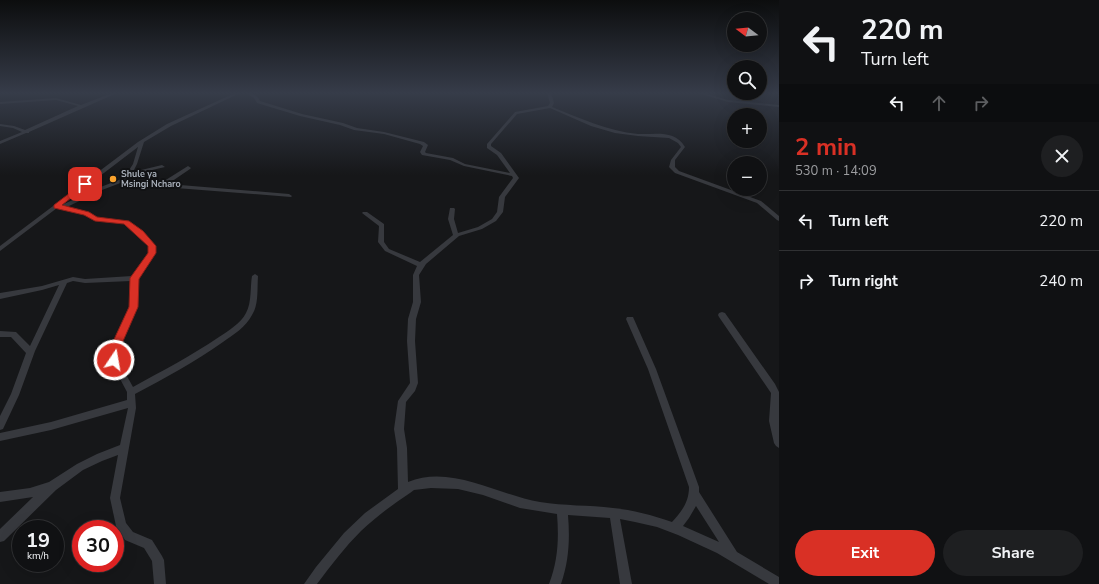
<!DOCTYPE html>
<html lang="en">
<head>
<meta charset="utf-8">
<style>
  :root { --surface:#101113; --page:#1e1f21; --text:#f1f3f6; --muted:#9c9da0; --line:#303133; --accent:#d93025 }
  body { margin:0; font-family:"Nunito Sans",sans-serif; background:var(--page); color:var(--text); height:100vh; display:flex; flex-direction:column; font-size:15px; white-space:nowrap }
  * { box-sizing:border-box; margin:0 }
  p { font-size:13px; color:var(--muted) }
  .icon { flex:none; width:22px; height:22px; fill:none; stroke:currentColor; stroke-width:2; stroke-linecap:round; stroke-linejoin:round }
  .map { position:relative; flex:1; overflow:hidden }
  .details { display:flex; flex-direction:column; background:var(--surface); width:320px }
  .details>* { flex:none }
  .banner { background:#101113; color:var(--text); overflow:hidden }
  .needle { width:26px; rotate:286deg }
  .buttons { position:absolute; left:727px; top:12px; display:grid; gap:8px }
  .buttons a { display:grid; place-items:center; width:40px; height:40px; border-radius:50%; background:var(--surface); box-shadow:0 4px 16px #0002,0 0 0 1px var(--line); font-size:20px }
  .speed { position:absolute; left:12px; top:520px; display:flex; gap:8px; font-size:20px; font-weight:700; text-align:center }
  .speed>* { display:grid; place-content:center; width:52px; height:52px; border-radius:50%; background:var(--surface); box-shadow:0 4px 16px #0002,0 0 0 1px var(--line); line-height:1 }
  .speed small { font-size:10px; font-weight:400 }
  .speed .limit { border:6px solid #d22; background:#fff; color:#111 }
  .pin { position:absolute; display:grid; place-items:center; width:34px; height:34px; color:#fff; margin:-17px; border-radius:8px; box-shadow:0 2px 6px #0006 }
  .me { position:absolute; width:44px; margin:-22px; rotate:12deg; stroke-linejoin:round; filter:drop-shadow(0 0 3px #0008) }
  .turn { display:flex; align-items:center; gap:14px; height:84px; padding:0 16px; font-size:18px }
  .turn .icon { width:52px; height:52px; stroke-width:2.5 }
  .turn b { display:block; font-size:28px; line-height:34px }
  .lanes { display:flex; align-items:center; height:38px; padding:0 16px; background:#0003; justify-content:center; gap:20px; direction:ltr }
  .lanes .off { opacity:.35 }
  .round { display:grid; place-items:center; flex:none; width:42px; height:42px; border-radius:21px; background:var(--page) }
  .summary { display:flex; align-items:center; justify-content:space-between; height:68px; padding:0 16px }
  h1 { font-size:24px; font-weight:700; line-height:30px; color:var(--accent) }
  .primary-button { display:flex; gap:8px; margin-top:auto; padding:8px 16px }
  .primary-button a { flex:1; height:46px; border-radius:24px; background:var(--accent); color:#fff; font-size:16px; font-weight:700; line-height:46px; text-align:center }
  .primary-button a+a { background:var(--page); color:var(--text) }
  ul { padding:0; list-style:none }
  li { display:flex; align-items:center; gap:12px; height:60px; padding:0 16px; border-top:1px solid var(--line) }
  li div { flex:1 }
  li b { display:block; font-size:15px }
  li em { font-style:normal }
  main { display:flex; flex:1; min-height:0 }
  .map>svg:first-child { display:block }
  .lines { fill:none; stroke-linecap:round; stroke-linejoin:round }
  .minor { fill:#37393e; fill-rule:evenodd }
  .route { fill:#d93025; stroke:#8d1f18 }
  .poi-dot { fill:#faa32d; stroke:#111214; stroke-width:1.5 }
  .labels { text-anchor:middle; stroke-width:4; stroke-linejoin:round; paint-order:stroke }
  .far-poi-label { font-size:9px; font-weight:bold; fill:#a8afb9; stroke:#111214; text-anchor:start }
</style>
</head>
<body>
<main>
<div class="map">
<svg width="779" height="584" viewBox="0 0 779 584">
  <rect width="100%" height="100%" fill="#161719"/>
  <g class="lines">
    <!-- minor -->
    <g class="minor">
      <polygon points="112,93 117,93 29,132 29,133 26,133 0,144 0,141 22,132 13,128 0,126 0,124 14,126 25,130 78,106 56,100 0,104 0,102 56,98 81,105"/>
      <path d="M235,93H240L171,126L144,142L137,164L133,172L162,165L165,167L131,175L129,182L130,183L150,182L161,183L188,166L191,168L190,169L168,184L289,194L292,196L291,197L163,187L161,188L150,186L129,187L124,184L123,182L102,190L67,207L89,213L96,217L129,221L155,246V253L137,278V307L119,348L118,360L133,387C162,371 191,356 219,337C228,331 241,323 246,313C252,302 250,287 252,276L255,274L258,276C257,289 259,304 252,315C246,327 233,335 223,342C195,362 165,378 135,394L136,408L120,498L126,523L133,532L152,540L162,556L164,560L166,584H154L152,561L144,548L125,540L116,526L110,498L118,455L102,461L83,470L56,490L4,541L0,542V529L33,497L0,502V492L30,488L49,482L77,464L97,454L120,445L128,408L51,430L0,441V433L51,422L127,400V392L110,360L111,348L129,307L131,281L85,283L73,281L67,283L35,351L19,395L3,429L0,430V416L11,394L26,353L11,337H0V331L16,332L30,346L59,285L42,290L0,299V293L42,286L73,277L85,279L132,276L149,253V247L125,224L95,221L85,215L57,208L0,251V246L138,142L167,124ZM138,147L133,164L124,178L98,188L62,205Z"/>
      <path d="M246,93C253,93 257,95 260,101L302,114L343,123L357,128L384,132L424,142L428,145L425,152L426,153L453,158L465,164L510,173L497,155L487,148V144L515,112L548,106L550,103L547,93H551L554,103L552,107C580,118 607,131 638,134C655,135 674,129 685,147L675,160V167L679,171L761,201L779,216V221L777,220L757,203L675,173L669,167L671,160L681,147L678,143L669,138L638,136L615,133L591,126L550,108L517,114L491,144V146L501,153L519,178L505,197L503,212L496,221L482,229L459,236L426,264L419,275L421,302L416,319L415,341L418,383L415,391L406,402L404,429L407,448L408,482C451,464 498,495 540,502C564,506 589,505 613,508C633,510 652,515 672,522C682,511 689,502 689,487L648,369L626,319L627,317H633L656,369L699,487V492L737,552L779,577V584H769L717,553L678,535L657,527L635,522L620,519L632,584H620L610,518L568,515C570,539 569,561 561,584H549C558,561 559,539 557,514L520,508L483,495L458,489L431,488L414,490L410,493C393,504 376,517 361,531C345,547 331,565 317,584H304L316,567L344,533L365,513L398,489L397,448L394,429L398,401L410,383L407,341L408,319L413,302V275L417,266L385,251L378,242L379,226L362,213L363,212H367L384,224V242L389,249L420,262L453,235L448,219L450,208H454L455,209L454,219L458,233L478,227L492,219L497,212L499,197L513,178L512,176L464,166L450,160L422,155L420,152L423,146L420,144L384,134L354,130L340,125L300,116L257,103L254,98ZM696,506L719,542L683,526L689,518Z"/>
      <polygon points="698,93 704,93 728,100 779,105 779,107 728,102"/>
      <polygon points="722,312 725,313 775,384 779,392 779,448 776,446 774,443 769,421 771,393 719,317 718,315 719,313"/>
    </g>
  </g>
  <!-- sky -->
  <linearGradient id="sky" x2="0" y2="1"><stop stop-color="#0c0d0e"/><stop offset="0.53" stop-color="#363c49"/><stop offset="1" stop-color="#363c49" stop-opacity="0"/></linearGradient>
  <rect width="779" height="175" fill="url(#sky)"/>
  <!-- route -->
  <polygon class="route" points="83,183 89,184 62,205 89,212 97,217 129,221 143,231 156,246 156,253 139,279 138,307 120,348 119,360 114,365 108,360 110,348 129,307 130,278 148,253 148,246 124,224 95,221 84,215 54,208 54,205"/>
  <!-- markers -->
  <circle class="poi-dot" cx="113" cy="179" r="4"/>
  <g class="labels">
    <!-- far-poi labels -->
    <g class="far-poi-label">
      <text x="121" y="177">Shule ya<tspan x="121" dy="10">Msingi Ncharo</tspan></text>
    </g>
  </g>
</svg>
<div class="buttons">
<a><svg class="needle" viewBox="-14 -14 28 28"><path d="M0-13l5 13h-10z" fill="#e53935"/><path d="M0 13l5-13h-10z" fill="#9c9da0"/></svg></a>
<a><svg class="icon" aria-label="search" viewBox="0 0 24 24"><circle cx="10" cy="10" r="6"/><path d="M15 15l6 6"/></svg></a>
<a>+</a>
<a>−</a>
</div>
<div class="speed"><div>19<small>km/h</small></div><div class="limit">30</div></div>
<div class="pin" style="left:85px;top:184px;background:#d93025"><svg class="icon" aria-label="arrive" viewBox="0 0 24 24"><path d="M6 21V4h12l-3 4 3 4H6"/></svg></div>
<svg class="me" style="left:114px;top:360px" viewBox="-20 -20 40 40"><circle r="17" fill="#d93025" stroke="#fff" stroke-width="3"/><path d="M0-11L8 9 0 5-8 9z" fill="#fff"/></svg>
</div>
<section class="details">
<div class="banner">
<div class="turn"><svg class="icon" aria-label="left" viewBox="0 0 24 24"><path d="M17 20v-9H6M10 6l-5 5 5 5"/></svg><div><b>220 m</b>Turn left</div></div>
<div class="lanes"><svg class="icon" aria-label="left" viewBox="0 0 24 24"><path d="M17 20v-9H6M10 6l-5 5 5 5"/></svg><svg class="icon off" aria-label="ahead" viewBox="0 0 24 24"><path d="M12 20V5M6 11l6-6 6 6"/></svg><svg class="icon off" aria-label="right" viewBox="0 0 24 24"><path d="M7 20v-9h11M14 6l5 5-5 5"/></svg></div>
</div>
<div class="summary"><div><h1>2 min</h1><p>530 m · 14:09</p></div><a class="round"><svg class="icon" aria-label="close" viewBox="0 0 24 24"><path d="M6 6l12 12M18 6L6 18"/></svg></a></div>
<ul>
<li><svg class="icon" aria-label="left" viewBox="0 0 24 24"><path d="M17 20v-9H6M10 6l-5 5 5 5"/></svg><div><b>Turn left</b></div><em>220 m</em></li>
<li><svg class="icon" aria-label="right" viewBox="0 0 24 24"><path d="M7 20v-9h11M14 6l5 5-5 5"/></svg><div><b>Turn right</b></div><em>240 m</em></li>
</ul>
<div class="primary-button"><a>Exit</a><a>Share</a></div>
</section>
</main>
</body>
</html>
